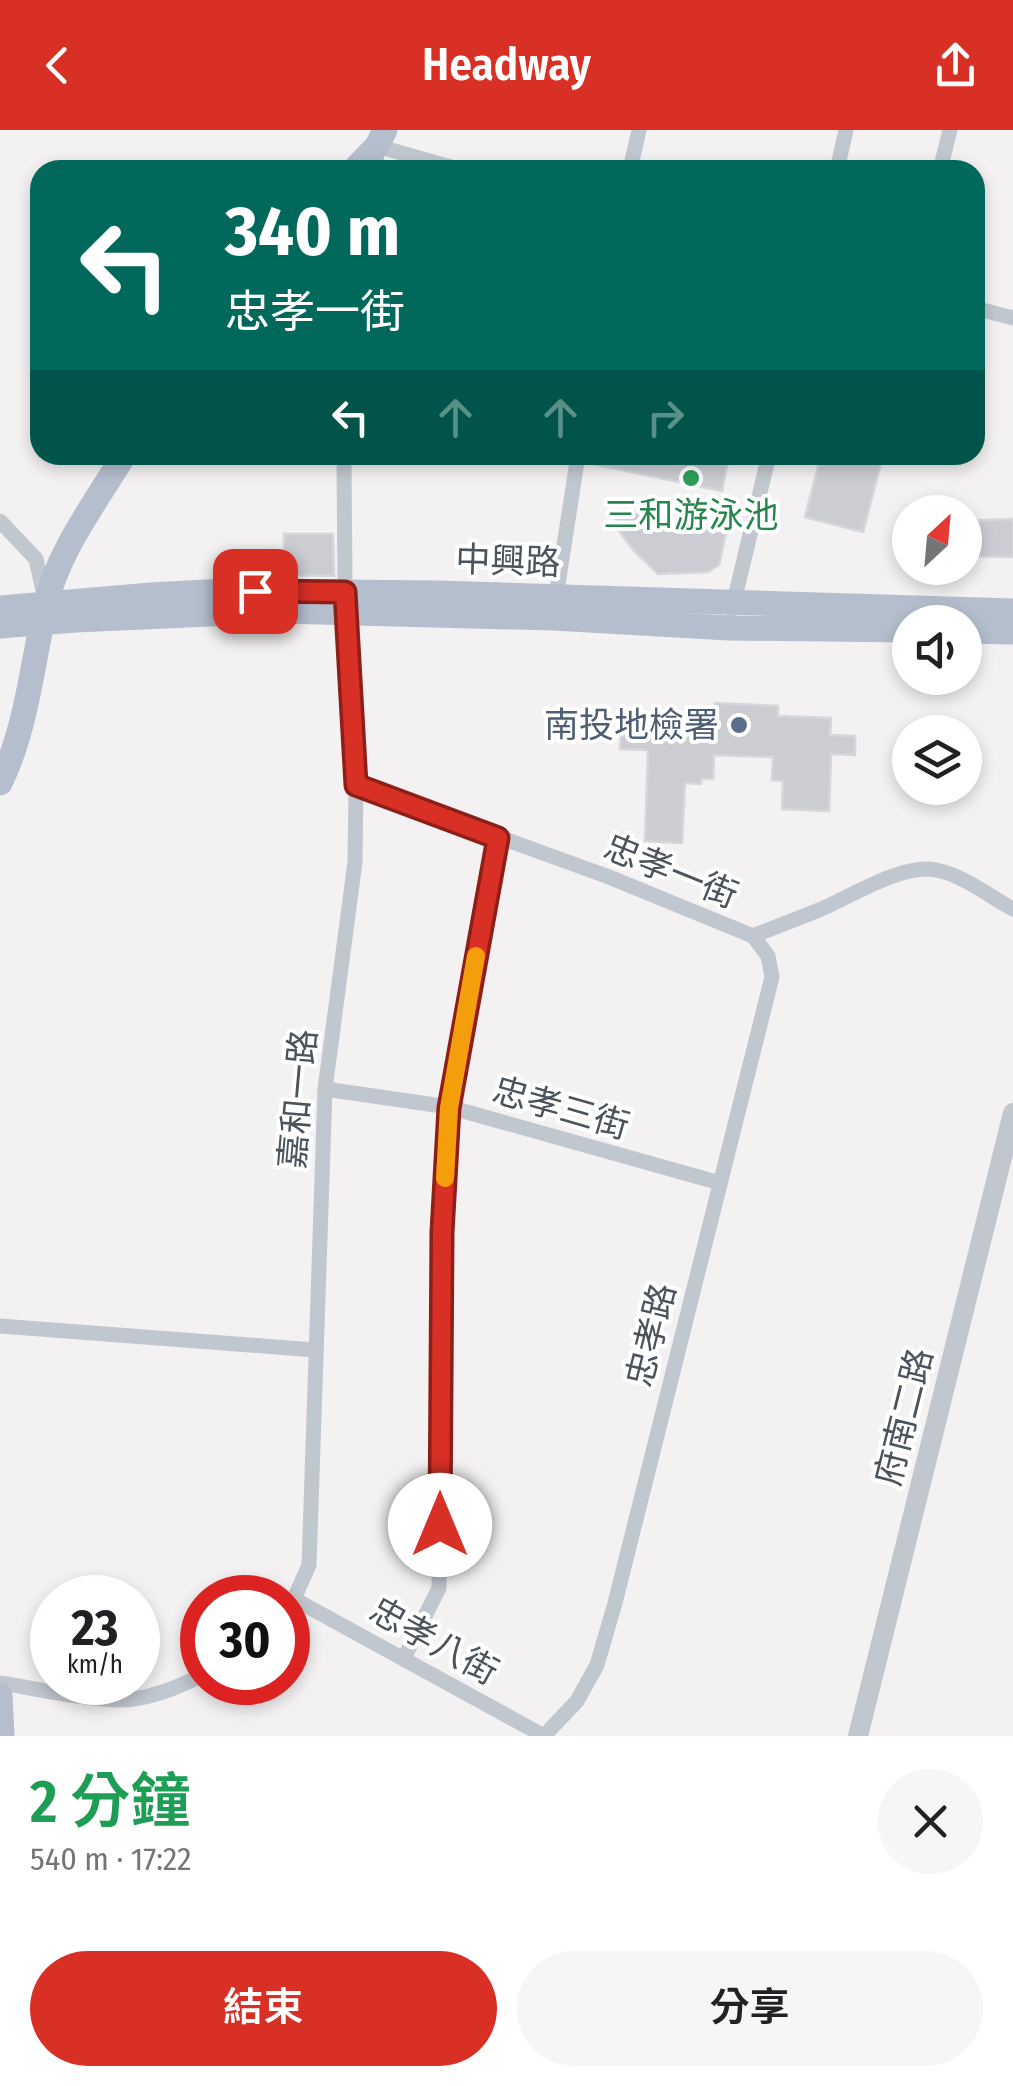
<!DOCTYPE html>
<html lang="zh-TW">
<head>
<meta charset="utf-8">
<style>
  :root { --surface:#fff; --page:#f6f6f6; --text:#202124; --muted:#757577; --accent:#d93025 }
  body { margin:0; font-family:"Fira Sans Condensed","Noto Sans TC",sans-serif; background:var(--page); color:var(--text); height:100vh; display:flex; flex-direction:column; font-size:38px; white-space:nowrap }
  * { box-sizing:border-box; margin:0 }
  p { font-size:32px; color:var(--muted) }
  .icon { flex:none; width:55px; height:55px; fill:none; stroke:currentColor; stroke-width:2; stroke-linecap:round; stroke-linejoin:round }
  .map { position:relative; height:1606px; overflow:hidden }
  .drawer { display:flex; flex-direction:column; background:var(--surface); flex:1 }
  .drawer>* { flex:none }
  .guide { position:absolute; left:30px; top:30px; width:955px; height:305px; border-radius:30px; box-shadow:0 5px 15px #0003; background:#00695c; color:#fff; overflow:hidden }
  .needle { width:65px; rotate:26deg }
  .fabs { position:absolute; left:892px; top:365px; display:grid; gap:20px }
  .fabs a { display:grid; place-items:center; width:90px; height:90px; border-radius:50%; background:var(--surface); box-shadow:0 5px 15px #0003; font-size:50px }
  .speed { position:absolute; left:30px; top:1445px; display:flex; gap:20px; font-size:50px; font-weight:700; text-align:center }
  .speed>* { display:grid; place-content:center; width:130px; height:130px; border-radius:50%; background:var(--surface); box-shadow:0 5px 15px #0003; line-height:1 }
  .speed small { font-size:25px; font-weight:400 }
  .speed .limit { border:15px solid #d22; background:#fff; color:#111 }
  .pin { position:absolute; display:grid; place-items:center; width:85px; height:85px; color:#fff; margin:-42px; border-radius:20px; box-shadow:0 5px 15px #0006 }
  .me { position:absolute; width:110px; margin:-55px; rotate:0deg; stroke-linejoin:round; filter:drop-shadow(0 0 8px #0008) }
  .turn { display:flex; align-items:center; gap:35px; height:210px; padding:0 30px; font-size:45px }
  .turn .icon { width:130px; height:130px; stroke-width:2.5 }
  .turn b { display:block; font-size:70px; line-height:85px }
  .lanes { display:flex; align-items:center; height:95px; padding:0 30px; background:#0003; justify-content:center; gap:50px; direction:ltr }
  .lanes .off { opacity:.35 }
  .round { display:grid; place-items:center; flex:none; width:105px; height:105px; border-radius:52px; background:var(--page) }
  .headline { display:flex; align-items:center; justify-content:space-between; height:170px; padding:0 30px }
  h1 { font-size:60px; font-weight:600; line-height:75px; color:#1e9e55 }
  .cta { display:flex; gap:20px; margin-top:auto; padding:20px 30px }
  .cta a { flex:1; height:115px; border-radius:60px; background:var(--accent); color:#fff; font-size:40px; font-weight:600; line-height:115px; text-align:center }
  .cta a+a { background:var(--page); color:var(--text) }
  header { display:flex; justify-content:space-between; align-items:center; height:130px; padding:0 30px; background:var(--accent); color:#fff; font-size:45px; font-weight:600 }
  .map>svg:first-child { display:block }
  .building { fill:#cbcdd3; stroke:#d6d7db; stroke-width:2.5 }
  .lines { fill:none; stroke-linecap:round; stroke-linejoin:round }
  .minor { stroke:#c1c7ce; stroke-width:15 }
  .tertiary { stroke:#c1c7ce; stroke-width:20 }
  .primary { stroke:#b4becc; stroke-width:25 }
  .route-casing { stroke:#8d1f18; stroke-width:25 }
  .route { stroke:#d93025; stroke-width:18 }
  .slow { stroke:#f59e0b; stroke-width:18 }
  .leisure-dot { fill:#2e9e5b; stroke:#fff; stroke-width:4 }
  .service-dot { fill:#5c6f8a; stroke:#fff; stroke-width:4 }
  .labels { text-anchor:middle; stroke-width:8; stroke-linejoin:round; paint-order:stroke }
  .leisure-label { font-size:35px; fill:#27864d; stroke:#fff }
  .street-label { font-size:35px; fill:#4b535c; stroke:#fff }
  .service-label { font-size:35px; fill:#4e5e75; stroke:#fff; text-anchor:end }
</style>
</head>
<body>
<header><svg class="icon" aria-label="back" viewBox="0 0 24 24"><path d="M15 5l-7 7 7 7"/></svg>Headway<svg class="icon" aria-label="share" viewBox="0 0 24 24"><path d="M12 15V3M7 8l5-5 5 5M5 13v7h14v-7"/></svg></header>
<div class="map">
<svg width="1013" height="1606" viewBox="0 0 1013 1606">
  <rect width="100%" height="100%" fill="#f3f1f1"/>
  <!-- building -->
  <g class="building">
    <polygon points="589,325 729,325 722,361 588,333"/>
    <polygon points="821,325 883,325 863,402 805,387"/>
    <polygon points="623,379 726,403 719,435 708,442 658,444 634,421 617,398 614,391"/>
    <polygon points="1013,389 1013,427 965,426 965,391"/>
    <polygon points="284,404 333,404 334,446 284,445"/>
    <polygon points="715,573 778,576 778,586 831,588 830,605 855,606 855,625 831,624 829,681 782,679 783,651 772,650 773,627 714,625 713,649 701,649 701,654 685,653 682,713 645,711 648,620 620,619 621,600 660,601 660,583 715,585"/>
  </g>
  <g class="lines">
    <!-- minor -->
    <g class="minor">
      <polyline points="376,40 377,16 461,40"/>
      <polyline points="630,40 639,0"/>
      <polyline points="837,40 846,0"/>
      <polyline points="940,40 950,0"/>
      <polyline points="975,178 1013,188"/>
      <polyline points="0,391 36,429 44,465"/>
      <polyline points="555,474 578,325"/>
      <polyline points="732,480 769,325"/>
      <path d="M356,655L609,747L753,806C775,797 797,789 819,780C850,767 903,733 936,740C963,745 989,766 1013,779"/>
      <polyline points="325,959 449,977 720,1053"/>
      <polyline points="0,1196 315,1220"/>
      <polyline points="294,1469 544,1606"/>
      <polyline points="288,1477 294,1469 309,1435 325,959 355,732 356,655 345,462 344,325"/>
      <polyline points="404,1528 439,1458 442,1102 449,977 498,708"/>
      <path d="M0,1553C39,1559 80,1569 119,1570C148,1570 177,1558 202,1545"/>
      <polyline points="544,1606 577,1571 597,1535 615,1473 772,847 768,826 753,806"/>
    </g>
    <!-- tertiary -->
    <polyline class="tertiary" points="858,1606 1013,983"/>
    <!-- primary -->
    <g class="primary">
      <polyline points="354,40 377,16 385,0"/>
      <polyline points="0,478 151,465 225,461 438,463 1013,481"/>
      <polyline points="0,496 75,490 280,481 554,488 729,498 910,500"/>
      <polyline points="965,501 1013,502"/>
      <path d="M0,653C27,598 32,534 46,474C58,421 96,372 124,325"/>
      <polyline points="0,1565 2,1606"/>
    </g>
  </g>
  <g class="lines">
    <defs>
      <polyline id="route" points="255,461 345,462 356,655 498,708 449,978 442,1102 440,1395"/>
    </defs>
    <!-- route casing -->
    <use href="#route" class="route-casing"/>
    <!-- route -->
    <use href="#route" class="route"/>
    <!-- slow -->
    <polyline class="slow" points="445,1048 449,978 476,826"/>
  </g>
  <!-- markers -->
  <circle class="leisure-dot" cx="691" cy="348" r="10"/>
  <circle class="service-dot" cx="739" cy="595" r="10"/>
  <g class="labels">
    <!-- leisure labels -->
    <g class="leisure-label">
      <text x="691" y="397">三和游泳池</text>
    </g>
    <!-- street labels -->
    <g class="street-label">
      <text transform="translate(508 431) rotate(2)" y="12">中興路</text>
      <text transform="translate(671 741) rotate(22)" y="12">忠孝一街</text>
      <text transform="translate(298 969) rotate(-85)" y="12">嘉和一路</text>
      <text transform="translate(561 978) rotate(16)" y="12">忠孝三街</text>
      <text transform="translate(651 1205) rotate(-76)" y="12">忠孝路</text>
      <text transform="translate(904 1287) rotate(-76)" y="12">府南二路</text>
      <text transform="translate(434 1511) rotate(29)" y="12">忠孝八街</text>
    </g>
    <!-- service labels -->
    <g class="service-label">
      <text x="719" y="607">南投地檢署</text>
    </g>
  </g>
</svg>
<div class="fabs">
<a><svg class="needle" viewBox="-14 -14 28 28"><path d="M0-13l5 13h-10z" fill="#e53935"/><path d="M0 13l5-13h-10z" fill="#757577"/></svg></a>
<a><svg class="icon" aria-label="sound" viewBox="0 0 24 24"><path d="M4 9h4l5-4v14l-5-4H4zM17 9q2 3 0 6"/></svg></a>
<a><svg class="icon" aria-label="layers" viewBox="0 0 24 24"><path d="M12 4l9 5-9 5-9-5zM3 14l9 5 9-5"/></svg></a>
</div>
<div class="speed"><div>23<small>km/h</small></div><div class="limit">30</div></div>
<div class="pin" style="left:255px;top:461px;background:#d93025"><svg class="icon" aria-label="arrive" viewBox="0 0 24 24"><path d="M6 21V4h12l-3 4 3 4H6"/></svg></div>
<svg class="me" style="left:440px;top:1395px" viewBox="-20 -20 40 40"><circle r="19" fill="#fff"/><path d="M0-13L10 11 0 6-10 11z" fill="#d93025"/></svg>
<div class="guide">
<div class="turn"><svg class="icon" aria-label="left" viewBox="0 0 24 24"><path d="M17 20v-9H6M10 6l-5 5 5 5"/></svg><div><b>340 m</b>忠孝一街</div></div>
<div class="lanes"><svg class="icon" aria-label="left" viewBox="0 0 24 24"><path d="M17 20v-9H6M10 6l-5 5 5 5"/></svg><svg class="icon off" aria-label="ahead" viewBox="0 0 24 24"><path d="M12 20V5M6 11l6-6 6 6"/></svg><svg class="icon off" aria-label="ahead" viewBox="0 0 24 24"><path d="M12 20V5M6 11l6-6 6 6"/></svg><svg class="icon off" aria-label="right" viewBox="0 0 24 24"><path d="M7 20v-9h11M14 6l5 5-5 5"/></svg></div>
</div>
</div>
<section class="drawer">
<div class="headline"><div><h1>2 分鐘</h1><p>540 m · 17:22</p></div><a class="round"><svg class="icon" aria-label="close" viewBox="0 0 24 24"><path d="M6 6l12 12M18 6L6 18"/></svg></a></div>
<div class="cta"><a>結束</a><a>分享</a></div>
</section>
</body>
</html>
